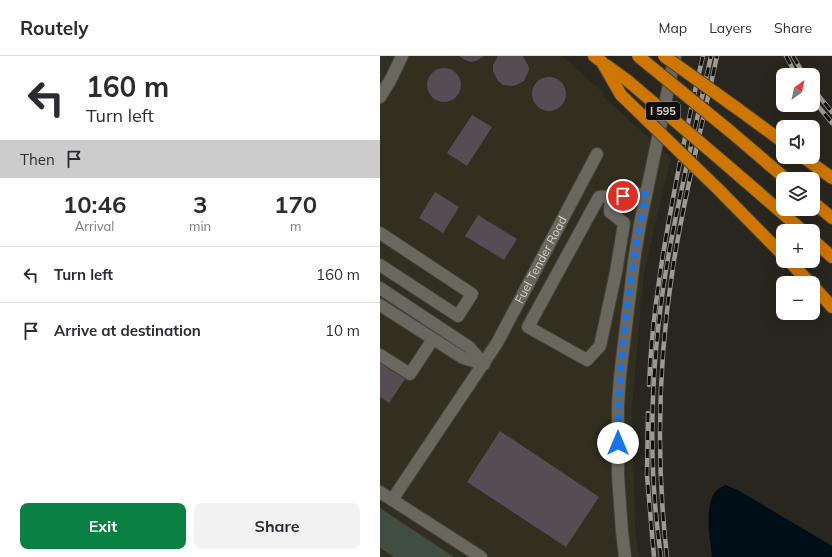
<!DOCTYPE html>
<html lang="en">
<head>
<meta charset="utf-8">
<style>
  :root { --surface:#fff; --page:#f2f2f3; --text:#2b2b33; --muted:#7c7c81; --line:#e1e1e2; --accent:#0b8043 }
  body { margin:0; font-family:Mulish,sans-serif; background:var(--page); color:var(--text); height:100vh; display:flex; flex-direction:column; font-size:15px; white-space:nowrap }
  * { box-sizing:border-box; margin:0 }
  p { font-size:13px; color:var(--muted) }
  .icon { flex:none; width:22px; height:22px; fill:none; stroke:currentColor; stroke-width:2; stroke-linecap:round; stroke-linejoin:round }
  .map { position:relative; flex:1; overflow:hidden }
  .drawer { display:flex; flex-direction:column; background:var(--surface); width:380px }
  .drawer>* { flex:none }
  .guide { background:#fff; color:var(--text); overflow:hidden }
  .needle { width:26px; rotate:33deg }
  .tools { position:absolute; left:396px; top:12px; display:grid; gap:8px }
  .tools a { display:grid; place-items:center; width:44px; height:44px; border-radius:8px; background:var(--surface); box-shadow:0 4px 16px #0002; font-size:20px }
  .pin { position:absolute; display:grid; place-items:center; width:34px; height:34px; color:#fff; margin:-17px; border:2px solid #fff; border-radius:50%; box-shadow:0 1px 4px #0007 }
  .me { position:absolute; width:44px; margin:-22px; rotate:0deg; stroke-linejoin:round; filter:drop-shadow(0 0 3px #0008) }
  .turn { display:flex; align-items:center; gap:14px; height:84px; padding:0 20px; font-size:18px }
  .turn .icon { width:52px; height:52px; stroke-width:2.5 }
  .turn b { display:block; font-size:28px; line-height:34px }
  .then { display:flex; align-items:center; height:38px; padding:0 20px; background:#0003; gap:8px; font-size:15px }
  .eta { display:flex; justify-content:space-evenly; align-items:center; height:68px; text-align:center }
  .eta b { font-size:24px; font-weight:700; line-height:28px }
  .button { display:flex; gap:8px; margin-top:auto; padding:8px 20px }
  .button a { flex:1; height:46px; border-radius:8px; background:var(--accent); color:#fff; font-size:16px; font-weight:700; line-height:46px; text-align:center }
  .button a+a { background:var(--page); color:var(--text) }
  ul { padding:0; list-style:none }
  li { display:flex; align-items:center; gap:12px; height:56px; padding:0 20px; border-top:1px solid var(--line) }
  li div { flex:1 }
  li b { display:block; font-size:15px }
  li em { font-style:normal }
  header { display:flex; align-items:center; gap:24px; box-sizing:border-box; height:56px; padding:0 20px; background:var(--surface); border-bottom:1px solid var(--line) }
  header strong { font-size:19px }
  nav { display:flex; gap:22px; margin-inline-start:auto; font-size:14px }
  main { display:flex; flex:1; min-height:0 }
  .map>svg:first-child { display:block }
  .built { fill:#322e20 }
  .green { fill:#404e41 }
  .water { fill:#000e18 }
  .building { fill:#554d53 }
  .lines { fill:none; stroke-linecap:round; stroke-linejoin:round }
  .minor-casing { stroke:#43423a; stroke-width:14 }
  .highway-casing { stroke:#43423a; stroke-width:14 }
  .minor { stroke:#6a685e; stroke-width:12 }
  .highway { stroke:#ce7601; stroke-width:12 }
  .rail-casing { stroke:#9b9a93; stroke-width:4.5 }
  .rail { stroke:#100f0b; stroke-width:3; stroke-dasharray:9; stroke-linecap:butt }
  .highway-bridge-casing { stroke:#43423a; stroke-width:14; stroke-linecap:butt }
  .highway-bridge { stroke:#ce7601; stroke-width:12 }
  .route { stroke:#1a73e8; stroke-width:7; stroke-dasharray:0 12.6 }
  .labels { text-anchor:middle; stroke-width:4; stroke-linejoin:round; paint-order:stroke }
  .shield { fill:#100f0b; stroke:#989892; stroke-width:1 }
  .shield-label { font-size:11px; font-weight:bold; fill:#d3d2cc }
  .street-label { font-size:12px; fill:#d3d2cc; stroke:#100f0b }
</style>
</head>
<body>
<header>
<strong>Routely</strong>
<nav><a>Map</a><a>Layers</a><a>Share</a></nav>
</header>
<main>
<section class="drawer">
<div class="guide">
<div class="turn"><svg class="icon" aria-label="left" viewBox="0 0 24 24"><path d="M17 20v-9H6M10 6l-5 5 5 5"/></svg><div><b>160 m</b>Turn left</div></div>
<div class="then">Then<svg class="icon" aria-label="arrive" viewBox="0 0 24 24"><path d="M6 21V4h12l-3 4 3 4H6"/></svg></div>
</div>
<div class="eta">
<div><b>10:46</b><p>Arrival</p></div>
<div><b>3</b><p>min</p></div>
<div><b>170</b><p>m</p></div>
</div>
<ul>
<li><svg class="icon" aria-label="left" viewBox="0 0 24 24"><path d="M17 20v-9H6M10 6l-5 5 5 5"/></svg><div><b>Turn left</b></div><em>160 m</em></li>
<li><svg class="icon" aria-label="arrive" viewBox="0 0 24 24"><path d="M6 21V4h12l-3 4 3 4H6"/></svg><div><b>Arrive at destination</b></div><em>10 m</em></li>
</ul>
<div class="button"><a>Exit</a><a>Share</a></div>
</section>
<div class="map">
<svg width="452" height="501" viewBox="0 0 452 501">
  <rect width="100%" height="100%" fill="#28261e"/>
  <!-- built -->
  <polygon class="built" points="0,0 182,0 224,37 223,40 291,102 264,216 252,350 255,473 259,501 0,501"/>
  <!-- green -->
  <polygon class="green" points="0,452 74,501 14,501 0,492"/>
  <!-- water -->
  <path class="water" d="M345,429L358,434L452,490V501H332C330,483 323,448 337,434C339,432 343,430 345,429Z"/>
  <!-- building -->
  <g class="building">
    <polygon points="79,0 104,0 96,5 91,6 85,4"/>
    <polygon points="118,0 143,0 148,9 149,14 144,25 134,30 123,29 118,25 113,15 113,9"/>
    <circle cx="64" cy="29" r="17"/>
    <circle cx="169" cy="38" r="17"/>
    <polygon points="92,59 112,71 87,110 67,97"/>
    <polygon points="55,136 79,151 63,177 39,162"/>
    <polygon points="98,159 137,183 124,204 85,180"/>
    <polygon points="0,307 25,323 9,347 0,341"/>
    <polygon points="120,375 219,441 186,491 87,426"/>
  </g>
  <g class="lines">
    <defs>
      <g id="minor">
        <polyline points="0,41 11,23 22,0"/>
        <polyline points="231,140 230,156 244,167 236,216 220,290 207,304 148,271 219,141 266,138"/>
        <polyline points="0,177 92,238 78,260 0,209"/>
        <polyline points="0,232 89,291 104,308"/>
        <polyline points="0,249 83,302 104,308"/>
        <polyline points="0,299 30,318 53,283"/>
        <polyline points="0,436 101,501"/>
        <path id="s1" d="M12,444L117,287L217,98"/>
        <polyline points="245,501 242,476 238,420 238,349 240,320 254,205 260,168 295,0"/>
      </g>
      <g id="highway">
        <polyline points="214,0 222,6"/>
        <polyline points="358,53 403,86"/>
        <polyline points="351,76 406,123"/>
        <polyline points="423,101 452,122"/>
        <polyline points="342,105 423,175"/>
        <polyline points="338,133 403,199"/>
        <polyline points="433,146 452,162"/>
        <polyline points="433,184 452,201"/>
        <polyline points="409,205 430,227"/>
        <polyline points="433,230 452,251"/>
      </g>
    </defs>
    <!-- minor casing -->
    <use href="#minor" class="minor-casing"/>
    <!-- highway casing -->
    <use href="#highway" class="highway-casing"/>
    <!-- minor -->
    <use href="#minor" class="minor"/>
    <!-- highway -->
    <use href="#highway" class="highway"/>
    <defs>
      <g id="rail">
        <polyline points="406,0 416,19"/>
        <polyline points="413,0 424,19"/>
        <polyline points="433,33 452,56"/>
        <polyline points="433,44 452,67"/>
        <path d="M269,329C272,252 286,177 301,101C308,67 315,34 323,0"/>
        <polyline points="268,357 267,419 274,501"/>
        <path d="M281,501C267,405 271,303 287,208C299,138 316,69 331,0"/>
        <path d="M287,501C276,405 278,307 293,211C304,140 322,70 337,0"/>
      </g>
    </defs>
    <!-- rail casing -->
    <use href="#rail" class="rail-casing"/>
    <!-- rail -->
    <use href="#rail" class="rail"/>
    <defs>
      <g id="highway-bridge">
        <polyline points="258,0 351,76"/>
        <polyline points="284,0 358,53"/>
        <polyline points="222,6 241,39 338,133"/>
        <polyline points="226,9 248,25 342,105"/>
      </g>
    </defs>
    <!-- highway-bridge casing -->
    <use href="#highway-bridge" class="highway-bridge-casing"/>
    <!-- highway-bridge -->
    <use href="#highway-bridge" class="highway-bridge"/>
  </g>
  <g class="lines">
    <!-- route -->
    <path class="route" d="M238,387C238,304 249,220 266,138L243,140"/>
  </g>
  <g class="labels">
    <!-- shield labels -->
    <rect class="shield" x="266" y="46" width="34" height="18" rx="3"/>
    <g class="shield-label">
      <text x="283" y="59">I 595</text>
    </g>
    <!-- street labels -->
    <g class="street-label">
      <text dy="4" stroke="none"><textPath href="#s1" startOffset="283">Fuel Tender Road</textPath></text>
    </g>
  </g>
</svg>
<div class="tools">
<a><svg class="needle" viewBox="-14 -14 28 28"><path d="M0-13l5 13h-10z" fill="#e53935"/><path d="M0 13l5-13h-10z" fill="#7c7c81"/></svg></a>
<a><svg class="icon" aria-label="sound" viewBox="0 0 24 24"><path d="M4 9h4l5-4v14l-5-4H4zM17 9q2 3 0 6"/></svg></a>
<a><svg class="icon" aria-label="layers" viewBox="0 0 24 24"><path d="M12 4l9 5-9 5-9-5zM3 14l9 5 9-5"/></svg></a>
<a>+</a>
<a>−</a>
</div>
<div class="pin" style="left:243px;top:140px;background:#d93025"><svg class="icon" aria-label="arrive" viewBox="0 0 24 24"><path d="M6 21V4h12l-3 4 3 4H6"/></svg></div>
<svg class="me" style="left:238px;top:387px" viewBox="-20 -20 40 40"><circle r="19" fill="#fff"/><path d="M0-13L10 11 0 6-10 11z" fill="#1a73e8"/></svg>
</div>
</main>
</body>
</html>
